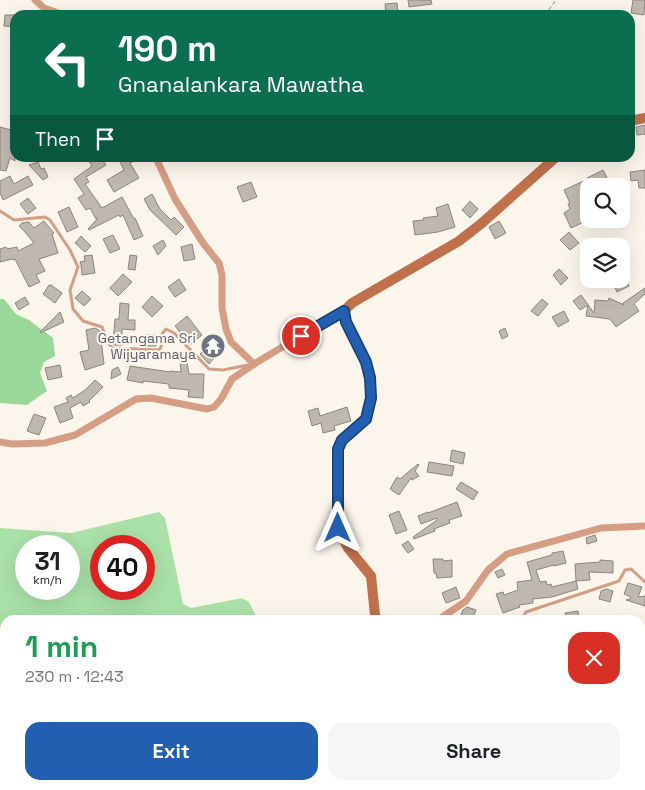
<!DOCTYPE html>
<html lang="en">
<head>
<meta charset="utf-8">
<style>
  :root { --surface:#fff; --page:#f6f6f6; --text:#202124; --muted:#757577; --accent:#225fb1 }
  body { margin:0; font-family:"Space Grotesk",sans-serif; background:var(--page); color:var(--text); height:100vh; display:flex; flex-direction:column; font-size:19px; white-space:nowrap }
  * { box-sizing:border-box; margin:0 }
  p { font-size:16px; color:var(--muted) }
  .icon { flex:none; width:28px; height:28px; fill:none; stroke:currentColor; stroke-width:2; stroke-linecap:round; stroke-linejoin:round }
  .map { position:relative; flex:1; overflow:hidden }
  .panel { position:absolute; left:0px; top:615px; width:645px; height:175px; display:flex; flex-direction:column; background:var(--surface); border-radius:15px 15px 0 0; box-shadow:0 5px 20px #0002 }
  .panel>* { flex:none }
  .top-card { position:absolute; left:10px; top:10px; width:625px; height:152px; border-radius:15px; box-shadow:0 5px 20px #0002; background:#0b6e4f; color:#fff; overflow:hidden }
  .controls { position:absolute; left:580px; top:178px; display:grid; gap:10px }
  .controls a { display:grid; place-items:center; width:50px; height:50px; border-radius:10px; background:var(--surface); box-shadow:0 5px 20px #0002; font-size:25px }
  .speed { position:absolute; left:15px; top:535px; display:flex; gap:10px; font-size:25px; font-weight:700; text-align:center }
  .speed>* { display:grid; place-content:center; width:65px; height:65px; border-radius:50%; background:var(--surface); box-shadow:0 5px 20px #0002; line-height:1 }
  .speed small { font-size:12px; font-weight:400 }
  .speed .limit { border:8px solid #d22; background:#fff; color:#111 }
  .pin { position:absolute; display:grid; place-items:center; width:42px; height:42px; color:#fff; margin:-21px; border:2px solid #fff; border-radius:50%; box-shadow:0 1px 5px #0007 }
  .me { position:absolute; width:55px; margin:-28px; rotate:0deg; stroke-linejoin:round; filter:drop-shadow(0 0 4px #0008) }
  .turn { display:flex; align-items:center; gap:18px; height:105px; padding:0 25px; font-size:22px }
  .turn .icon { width:65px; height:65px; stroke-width:2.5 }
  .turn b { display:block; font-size:35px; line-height:42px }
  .then { display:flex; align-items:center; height:48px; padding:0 25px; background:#0003; gap:10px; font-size:19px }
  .round { display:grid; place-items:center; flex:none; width:52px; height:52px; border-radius:15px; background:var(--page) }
  .headline { display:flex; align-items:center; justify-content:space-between; height:85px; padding:0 25px }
  h1 { font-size:30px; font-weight:600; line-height:38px; color:#1e9e55 }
  .button { display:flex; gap:10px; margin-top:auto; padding:10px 25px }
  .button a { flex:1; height:58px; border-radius:15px; background:var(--accent); color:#fff; font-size:20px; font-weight:600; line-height:58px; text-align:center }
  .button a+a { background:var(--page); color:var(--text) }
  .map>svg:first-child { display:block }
  .green { fill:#aae1a8; fill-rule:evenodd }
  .forest { fill:#9ad899 }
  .building { fill:#bfb8ae; stroke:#8b857c }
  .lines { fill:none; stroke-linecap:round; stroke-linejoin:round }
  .path { stroke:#86827b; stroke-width:1; stroke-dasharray:4 2.5; stroke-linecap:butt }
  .lane { stroke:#d59d84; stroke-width:3 }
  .street { stroke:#d59d84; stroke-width:7 }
  .secondary { stroke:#c0704a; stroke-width:10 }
  .route-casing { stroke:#163e73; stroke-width:12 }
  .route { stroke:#225fb1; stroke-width:9 }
  .labels { text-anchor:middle; stroke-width:4; stroke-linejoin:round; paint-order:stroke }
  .worship-label { font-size:14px; fill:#5b616d; stroke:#fcf5eb; text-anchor:end }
</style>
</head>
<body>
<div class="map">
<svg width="645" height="790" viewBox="0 0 645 790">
  <rect width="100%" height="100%" fill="#fcf5eb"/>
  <!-- green -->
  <path class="green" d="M159,512L165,518L183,604L191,608L242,598L249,602L258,620H5V634L0,631V528L71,533ZM26,546H69V589H26ZM101,546H144V589H101Z"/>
  <!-- forest -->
  <polygon class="forest" points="0,299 4,299 16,314 29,320 53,338 55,356 44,362 40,373 47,391 27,405 0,403"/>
  <!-- building -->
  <g class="building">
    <polygon points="408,0 431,0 432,4 409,7"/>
    <polygon points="633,0 645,0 644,15 631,13"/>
    <polygon points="397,3 398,15 386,15 385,4"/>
    <polygon points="5,15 15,15 15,27 4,26"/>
    <polygon points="645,125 645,134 637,135 636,127"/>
    <polygon points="0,127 15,131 15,151 14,152 15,155 15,161 10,158 6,171 0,170"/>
    <polygon points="87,158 101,158 106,165 86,177 89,182 85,184 102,208 122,197 134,219 135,218 143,236 134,240 123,215 120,217 119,215 89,230 88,229 98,218 96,219 90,208 86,210 78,198 84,194 74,179 92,166"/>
    <polygon points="118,158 140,158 130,163 139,178 114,192 107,180 124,170"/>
    <polygon points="38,162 41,169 44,168 48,177 43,180 29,165"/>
    <polygon points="603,170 609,182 600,186 589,186 589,214 582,217 584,222 571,228 564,213 570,209 568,204 570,203 564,190 588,179 587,178"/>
    <polygon points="645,170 645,188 639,188 638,180 631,181 630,172"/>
    <polygon points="10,176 14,184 28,176 33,185 3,200 0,193 0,181"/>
    <polygon points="251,182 257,197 243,202 237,187"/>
    <polygon points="152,194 160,209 171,220 174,217 184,227 176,235 150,210 144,199"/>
    <polygon points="28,198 36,208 28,214 20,204"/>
    <polygon points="470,201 478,209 470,218 462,210"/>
    <polygon points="448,204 455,227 438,232 415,235 413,221 424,220 423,218 438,216 436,208"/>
    <polygon points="69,207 78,227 67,232 58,212"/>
    <polygon points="44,221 54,233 52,234 58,253 39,259 45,271 36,275 40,282 29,287 15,259 13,260 12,259 0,262 0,249 6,247 7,249 17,247 18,251 34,243 25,232 19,226 22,223 29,222 34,228"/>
    <polygon points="499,221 506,233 495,239 489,227"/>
    <polygon points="569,232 579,243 570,250 560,240"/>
    <polygon points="113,235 120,249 110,253 103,239"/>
    <polygon points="81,236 91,246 85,252 75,243"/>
    <polygon points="163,240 166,246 158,255 153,246"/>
    <polygon points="192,244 195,259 184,261 181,247"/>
    <polygon points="92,255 95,273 82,275 81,265 80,262 85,261 84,256"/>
    <polygon points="130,255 137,256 135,270 128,269"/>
    <polygon points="559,269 568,278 561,285 553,275"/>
    <polygon points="123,274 132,282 118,296 110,288"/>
    <polygon points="179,279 186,290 175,297 168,287"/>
    <polygon points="611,279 626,279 629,286 617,292"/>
    <polygon points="49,285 51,285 62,293 55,303 43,294"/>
    <polygon points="645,288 645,294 634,304 639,311 616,327 610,319 586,316 588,305 580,310 573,301 581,295 594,313 595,300 608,301 609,298 624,305 623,303"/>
    <polygon points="82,291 91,299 84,306 75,298"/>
    <polygon points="152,296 163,306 152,317 142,307"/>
    <polygon points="25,297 29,304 19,310 15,303"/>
    <polygon points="542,299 548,304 538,316 531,311"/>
    <polygon points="120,303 129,304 128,320 135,320 135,330 122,329 122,345 114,345 113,343 115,319 119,319"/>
    <polygon points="564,311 569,321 558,327 552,317"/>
    <polygon points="60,312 64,322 40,333 40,332"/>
    <polygon points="187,316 202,335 190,345 175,326"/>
    <polygon points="95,328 100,331 104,364 85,370 80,352 89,350 86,330"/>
    <polygon points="505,328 508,336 502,339 499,331"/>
    <polygon points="143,335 155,335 156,346 144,346"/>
    <polygon points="205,349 214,358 209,364 200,354"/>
    <polygon points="187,362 189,374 204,374 203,398 188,397 189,390 169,388 169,384 143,381 143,383 127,380 130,366 170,372 170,371 181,372 180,363"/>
    <polygon points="60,365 62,377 48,380 45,368"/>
    <polygon points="118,367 121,374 111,379 112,370"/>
    <polygon points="95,380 103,387 89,401 90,402 83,406 81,402 70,408 73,418 60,423 54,407 68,402 66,398 71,395 73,398 85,390"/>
    <polygon points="347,407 351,421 334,426 335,430 323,433 321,423 312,426 308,411 318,408 320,416"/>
    <polygon points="34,414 46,418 39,435 27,431"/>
    <polygon points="452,450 465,453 463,464 450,461"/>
    <polygon points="429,462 454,466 452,476 427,472"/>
    <polygon points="418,464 419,465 415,471 419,476 412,480 411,478 399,495 390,489 397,477 400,479"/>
    <polygon points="461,482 478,492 473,500 456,489"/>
    <polygon points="457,502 462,516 449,520 450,523 434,529 435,531 414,539 413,537 437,520 437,518 421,524 418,516 428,512 428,513"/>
    <polygon points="399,511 407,530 396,534 389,515"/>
    <polygon points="595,535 597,541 587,544 586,538"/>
    <polygon points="408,541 414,549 408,553 402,545"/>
    <polygon points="563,551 566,563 554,566 554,565 536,570 540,582 546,581 547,585 551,584 552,587 576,581 578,589 552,597 533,599 533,603 519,605 520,607 503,613 496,594 503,592 504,595 518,590 517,582 532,580 527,562 552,555 552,553"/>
    <polygon points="433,559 443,559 443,561 452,560 452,577 437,578 436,573 434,573"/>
    <polygon points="600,560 613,561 613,573 589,572 590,580 576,581 575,564 600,562"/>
    <polygon points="502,569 505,575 498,578 495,572"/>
    <polygon points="628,583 642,587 638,597 645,596 645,606 626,600 630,599 631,597 624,594"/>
    <polygon points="456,587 460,598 446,603 442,593"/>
    <polygon points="606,589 613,591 610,602 599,599 601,591"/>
    <polygon points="467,607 476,610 472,620 459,620 463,610"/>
    <polygon points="578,611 579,620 566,620 565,613"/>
  </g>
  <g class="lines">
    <!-- path -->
    <polyline class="path" points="545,15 556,0"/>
    <!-- lane -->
    <g class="lane">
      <polyline points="0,211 14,220 45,217 50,220 70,250 78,267 70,290 73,309 83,321 102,327 108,343 113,348 159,350 161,347 162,334 166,329 174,333 209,369 223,370 248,365"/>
      <polyline points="523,620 522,619 526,612 619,581 625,570 631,569 645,582"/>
    </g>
    <!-- street -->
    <g class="street">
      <polyline points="35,0 44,8 64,15"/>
      <polyline points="156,158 175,199 203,243 219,263 222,275 222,308 226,329 231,342 254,364"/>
      <polyline points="0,442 12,444 45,443 75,435 136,399 151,398 207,409 214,407 221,399 232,379 254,364 332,317 344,311"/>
      <polyline points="438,620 466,601 488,570 507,554 601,528 645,526"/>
    </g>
    <!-- secondary -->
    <g class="secondary">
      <polyline points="630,121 645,118"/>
      <polyline points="378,620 375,615 371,576 348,548 338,528 338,449 342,440 366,419 371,399 371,378 366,362 346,322 344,311 352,303 459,241 482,223 555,158"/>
      <polyline points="405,785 408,790"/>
    </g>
  </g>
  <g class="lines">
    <defs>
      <polyline id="route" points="301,336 344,311 346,322 366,362 370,378 371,398 366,419 342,440 338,449 338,528"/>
    </defs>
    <!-- route casing -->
    <use href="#route" class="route-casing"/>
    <!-- route -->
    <use href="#route" class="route"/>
  </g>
  <!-- icons -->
  <defs>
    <symbol id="temple-disc" viewBox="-11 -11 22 22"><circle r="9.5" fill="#6b7280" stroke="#fcf5eb"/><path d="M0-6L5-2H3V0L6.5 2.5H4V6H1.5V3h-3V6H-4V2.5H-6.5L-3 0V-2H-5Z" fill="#fff"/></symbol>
  </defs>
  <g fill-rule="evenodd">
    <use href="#temple-disc" x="199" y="332" width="28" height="28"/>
  </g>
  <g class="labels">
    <!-- worship labels -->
    <g class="worship-label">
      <text x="196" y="343">Getangama Sri<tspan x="196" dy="16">Wijyaramaya</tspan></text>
    </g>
  </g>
</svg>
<div class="controls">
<a><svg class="icon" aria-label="search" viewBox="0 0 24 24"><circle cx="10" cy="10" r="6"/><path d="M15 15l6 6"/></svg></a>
<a><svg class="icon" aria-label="layers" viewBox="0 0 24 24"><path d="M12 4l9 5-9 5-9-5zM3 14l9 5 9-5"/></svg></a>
</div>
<div class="speed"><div>31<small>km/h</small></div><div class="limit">40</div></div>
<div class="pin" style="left:301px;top:336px;background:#d93025"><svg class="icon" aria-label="arrive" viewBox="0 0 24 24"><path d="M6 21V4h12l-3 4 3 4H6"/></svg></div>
<svg class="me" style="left:338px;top:528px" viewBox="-20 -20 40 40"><path d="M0-17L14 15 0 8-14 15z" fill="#225fb1" stroke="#fff" stroke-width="4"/></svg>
<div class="top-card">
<div class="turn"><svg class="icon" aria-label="left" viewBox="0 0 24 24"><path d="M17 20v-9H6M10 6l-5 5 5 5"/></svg><div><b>190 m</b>Gnanalankara Mawatha</div></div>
<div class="then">Then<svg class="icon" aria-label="arrive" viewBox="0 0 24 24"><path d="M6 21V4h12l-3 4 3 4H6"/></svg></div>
</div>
<section class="panel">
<div class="headline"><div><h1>1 min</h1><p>230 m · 12:43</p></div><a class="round" style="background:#d93025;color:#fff"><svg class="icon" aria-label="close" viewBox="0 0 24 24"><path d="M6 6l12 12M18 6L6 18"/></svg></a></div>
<div class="button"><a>Exit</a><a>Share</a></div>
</section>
</div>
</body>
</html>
